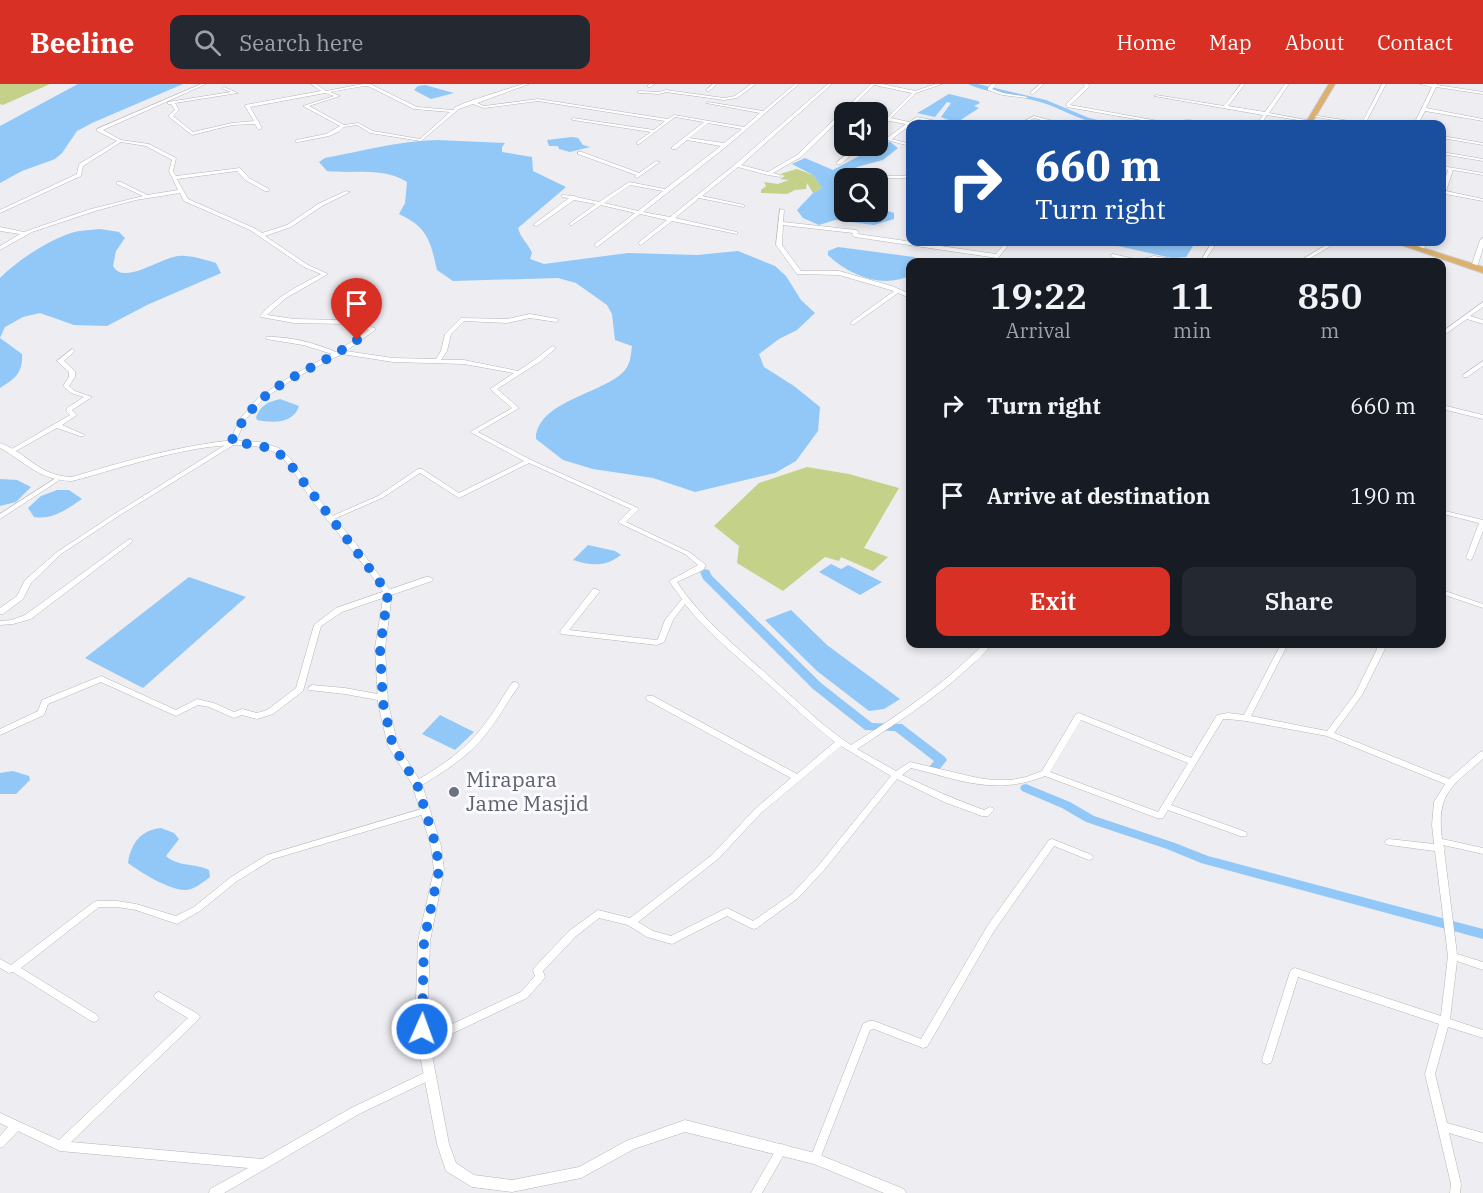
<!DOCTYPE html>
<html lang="en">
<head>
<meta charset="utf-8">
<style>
  :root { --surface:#171b24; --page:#242831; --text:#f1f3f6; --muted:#9ea1a6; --accent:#d93025 }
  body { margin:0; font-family:"IBM Plex Serif",serif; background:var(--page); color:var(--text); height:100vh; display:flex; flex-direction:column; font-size:22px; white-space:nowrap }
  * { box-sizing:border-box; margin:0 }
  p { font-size:20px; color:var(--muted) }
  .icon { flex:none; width:33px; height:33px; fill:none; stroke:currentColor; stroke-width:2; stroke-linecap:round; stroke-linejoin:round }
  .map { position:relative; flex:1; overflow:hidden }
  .panel { position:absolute; left:906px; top:174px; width:540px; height:390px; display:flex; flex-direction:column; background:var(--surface); border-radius:12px; box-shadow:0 3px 9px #0003 }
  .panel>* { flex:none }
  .guide { position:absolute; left:906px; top:36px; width:540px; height:126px; border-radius:12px; box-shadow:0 3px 9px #0003; background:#1a4fa0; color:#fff; overflow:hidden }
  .fabs { position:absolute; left:834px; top:18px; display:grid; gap:12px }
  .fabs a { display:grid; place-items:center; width:54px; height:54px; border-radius:12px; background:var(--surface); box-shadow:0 3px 9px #0003; font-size:30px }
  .pin { position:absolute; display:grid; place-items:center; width:51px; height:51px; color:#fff; margin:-62px -26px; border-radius:50% 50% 50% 0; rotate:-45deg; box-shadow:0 0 6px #0007 }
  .pin .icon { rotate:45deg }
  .me { position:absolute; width:66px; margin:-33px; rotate:2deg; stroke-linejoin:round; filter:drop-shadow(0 0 4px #0008) }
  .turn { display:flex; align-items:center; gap:21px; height:126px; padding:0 30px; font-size:27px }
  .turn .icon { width:78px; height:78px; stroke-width:2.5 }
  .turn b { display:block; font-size:42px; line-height:51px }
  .eta { display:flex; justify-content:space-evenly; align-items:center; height:102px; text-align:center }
  .eta b { font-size:36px; font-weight:600; line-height:42px }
  .primary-button { display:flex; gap:12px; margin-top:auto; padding:12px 30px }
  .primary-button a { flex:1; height:69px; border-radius:12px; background:var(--accent); color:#fff; font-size:24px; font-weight:600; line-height:69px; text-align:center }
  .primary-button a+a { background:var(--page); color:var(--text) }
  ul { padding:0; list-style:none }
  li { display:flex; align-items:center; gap:18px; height:90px; padding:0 30px }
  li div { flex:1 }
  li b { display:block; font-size:22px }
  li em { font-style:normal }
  header { display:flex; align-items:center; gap:36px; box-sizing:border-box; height:84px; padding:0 30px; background:var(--accent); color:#fff }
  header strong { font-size:28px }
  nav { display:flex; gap:33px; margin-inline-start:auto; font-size:21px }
  .search { width:420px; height:54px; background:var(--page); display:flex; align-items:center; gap:15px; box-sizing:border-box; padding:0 21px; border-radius:12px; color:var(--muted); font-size:22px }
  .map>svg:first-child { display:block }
  .green { fill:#c3d288 }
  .water { fill:#91c8f8 }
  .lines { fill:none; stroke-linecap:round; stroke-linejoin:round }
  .canal { fill:#91c8f8; fill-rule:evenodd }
  .minor-casing { stroke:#b5b5b9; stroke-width:1 }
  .tertiary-casing { stroke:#b5b5b9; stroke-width:1 }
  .primary-casing { stroke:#cacacb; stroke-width:2 }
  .minor { fill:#fff; fill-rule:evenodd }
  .tertiary { fill:#fff; fill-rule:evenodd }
  .primary { fill:#ddb06e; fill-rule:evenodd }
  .route { stroke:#1a73e8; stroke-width:10; stroke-dasharray:0 18 }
  .worship-dot { fill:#6b7280; stroke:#fbfaff; stroke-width:2 }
  .labels { text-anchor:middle; stroke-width:6; stroke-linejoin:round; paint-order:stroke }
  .worship-label { font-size:21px; fill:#5b616d; stroke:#fbfaff; text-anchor:start }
</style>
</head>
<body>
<header>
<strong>Beeline</strong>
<div class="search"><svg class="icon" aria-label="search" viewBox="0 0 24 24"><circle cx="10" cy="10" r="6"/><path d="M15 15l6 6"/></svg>Search here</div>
<nav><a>Home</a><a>Map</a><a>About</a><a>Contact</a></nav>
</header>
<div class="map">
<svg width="1483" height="1109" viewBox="0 0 1483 1109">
  <rect width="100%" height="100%" fill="#ededf2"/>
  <!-- green -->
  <g class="green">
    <polygon points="0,0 50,0 3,21 0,20"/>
    <polygon points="797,85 813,91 822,104 813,109 807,99 806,105 795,106 787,110 761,109 761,106 766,102 764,98 778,100 789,96 780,95 785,92 780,90"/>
    <polygon points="807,383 849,390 899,404 864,464 888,473 873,487 841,473 839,477 825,473 783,507 737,479 739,462 714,442 759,399"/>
  </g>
  <!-- water -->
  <g class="water">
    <polygon points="78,0 183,0 92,39 77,47 62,69 55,75 22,87 0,99 0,42"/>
    <polygon points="425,1 454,9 431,15 414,6 418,2"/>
    <path d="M949,10L978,17L980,19L974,22L979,24L956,39L941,33L951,19L947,18L935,33L917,29C929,23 938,16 949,10Z"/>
    <polygon points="572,53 578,54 583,61 590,63 570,68 559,65 558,62 549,62 547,56"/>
    <path d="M437,56L505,59L502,63V68L532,73L533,87L566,103L518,144C521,155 528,159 532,169L530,175L544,180L628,169L697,171L738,167L775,182L786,192L801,216L815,229L797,246L779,255L759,270L764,283L794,302L820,323L818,347L796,377L775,389L695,408L653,394L593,385L563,376L536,355C536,314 617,308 628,281C631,276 631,268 632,262L615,256L612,230L607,221L576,199L558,194L453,197L437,186C430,156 428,144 399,130L405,119L407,98C383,83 353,90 327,87L319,78L325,74C362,67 399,57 437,56Z"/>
    <polygon points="878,58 890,58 898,64 883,76 857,83 850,91 851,94 844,94 844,110 838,109 834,113 844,116 844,128 878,128 878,124 894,129 894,135 874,141 835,136 819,141 803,134 797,126 813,109 822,104 813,91 792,80 805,74 833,86 861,71 872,62 878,62"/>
    <path d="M100,145L119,148L125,154L116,167L113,182C124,202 161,173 179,172C190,171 205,176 216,179L221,189L147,221L107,242L74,241L40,229L23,233L5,243L0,254L22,270C23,289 15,295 0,304V194C18,176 47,157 71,149C80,146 91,146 100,145Z"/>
    <polygon points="1100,158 1192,158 1193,162 1186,173 1172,174"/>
    <path d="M838,163L914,173L924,178H910V193C903,194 894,197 886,197C866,197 842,185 828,171V167Z"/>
    <path d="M280,315L299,322C293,340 273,339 257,336L256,333C261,321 268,318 280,315Z"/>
    <polygon points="0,395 17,396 31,403 16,418 0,422"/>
    <path d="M57,406H69L82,415C67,425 53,436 34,433L28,424L41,412Z"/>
    <path d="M588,461L615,467L621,471C605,483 592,482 573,476Z"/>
    <polygon points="831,480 841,485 848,481 882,498 860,511 819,488"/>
    <polygon points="189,493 246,513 143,604 85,574"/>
    <polygon points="791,526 827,561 900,615 884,625 869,627 817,587 765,536"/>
    <polygon points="440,631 474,648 455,666 422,650"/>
    <polygon points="13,687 29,692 30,696 16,710 0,710 0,689"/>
    <path d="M161,744L174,749L179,755L166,772C178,783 195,779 209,786L210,793C203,798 194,806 185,806C169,806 140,788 128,779C131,759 141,746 161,744Z"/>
  </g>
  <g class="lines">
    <!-- canal -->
    <g class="canal">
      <path d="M968,0H978L1046,16L1089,34L1115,40C1088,43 1065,25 1040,18C1019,12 987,9 968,0Z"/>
      <polygon points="705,485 709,486 712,492 821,599 872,639 902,640 945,673 947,676 939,686 931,686 929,683 934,677 895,647 865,646 813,605 703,495 700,488"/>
      <polygon points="1026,700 1070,718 1094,732 1175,759 1208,772 1483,845 1483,855 1201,779 1167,765 1086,738 1062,724 1022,707 1020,704 1022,701"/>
    </g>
    <defs>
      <g id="minor">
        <path d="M201,0H206L103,46L121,56L149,60L176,74L173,87L176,92L240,84L249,94L269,105V107H265L245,96L237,87L177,95L188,115L254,144L262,149L287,141L318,120L346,107L350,108L322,122L291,143L265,152L308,181L328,190L286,214L267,231L294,235L344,236L375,244V246L346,267L393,274L436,275L441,267L445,250L461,234L507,235L530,230L558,235V237L556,238L530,234L507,239L464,237L451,250L447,267L441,276H464L518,287L537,274L551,263L553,262L556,264L541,277L497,305L519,324L478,348L531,376L638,424L639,425L626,438L689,468L706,481L703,486L677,498C702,536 737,563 770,593C796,616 822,642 851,661C899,631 944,600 984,560H991C986,569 975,578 966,586C933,616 895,640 857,665L896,687L910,678L978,694L994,696H1011L1026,693L1042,687L1076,630L1079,629L1191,674L1217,631L1228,629L1244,631L1281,560H1288L1251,632L1327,647L1355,610L1377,565L1374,560H1381L1385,565L1362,611L1334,649L1449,695L1480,668L1483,667V675C1452,702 1436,709 1442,755L1483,764V770L1443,761L1445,764L1444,766L1457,870L1483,878V886L1457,877L1450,935L1483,946V954L1448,943L1435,990L1447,1039L1483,1049V1059L1449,1049L1461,1100L1460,1109H1450L1451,1100L1425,990L1439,940L1298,893L1272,976L1271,979L1267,980L1263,979L1262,976L1290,888L1292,885L1295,884L1441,932L1448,872L1435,767L1389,761L1386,760L1385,758L1386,756L1389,755L1434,760L1432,741L1434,718L1445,700L1327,652L1246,637L1228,635H1223L1171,721L1246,748L1247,750L1246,752H1240L1168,726L1163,734H1157L1045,692C994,712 961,696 911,684L902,691C929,704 956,716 984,726L990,723L993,724L994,726L988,732H982L944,718L897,695L825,785L798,814L757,844L754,845L751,844L727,832L672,860L647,853L628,841L599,834L575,853L543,887L545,893L543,896L527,914L428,961L424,962L420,961L419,958L420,955L521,908L535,892L533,886L535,883L569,847L595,828L598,826L630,834L712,771L755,725L791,694L647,616L646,614L647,612H653L797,690L835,658C808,637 784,613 758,591C733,569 706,547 685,520L673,536L664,558L657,561L561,550L560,548L561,546L593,505H596L600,507L569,546L656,556L658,555L665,536L682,515L669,497L698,481L685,470L619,439L618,438L631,425L529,379L459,414L420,389L382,414L334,435H330L329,434L330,433L378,412L418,385H422L459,409L524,377L470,348L512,324L490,305L514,289L464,280L393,278L342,270L295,294L263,315L245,336L235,360L120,431L61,470L31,499L23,515L3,530H0V524L17,512L25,496L57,468L116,429L230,358L239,336L259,313L291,292L332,270L303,261L266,255V253C289,252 315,259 336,268L369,246L344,240L294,239L261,233L260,232C277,212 298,202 321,190L304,183L250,146L184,117L180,109L136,116L95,127L32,148L0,166V162L20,150L0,147V143L24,148L44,141L91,125L143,112L117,100V98H121L147,111L178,106L169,87L172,76L146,62L121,58L83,82L81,92L0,129V126L77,90L79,80L117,57L97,47V45ZM1081,636L1188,679L1158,728L1050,688ZM841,662L891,692L819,781L792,810L753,837L727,824L671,852L653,847L638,838L718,775L761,729Z"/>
        <path d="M311,0H316L326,7L363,0H370L417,23L453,26L455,23L470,17L523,0H529L477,19L484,22L538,15L668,35L674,31L744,43L760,29L706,19L708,18L763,27L795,0H799L727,62L643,128L670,133L732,83L828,0H832L741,81L768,88L797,71L871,0H882L915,7L936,0H942L916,9L891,34L909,38L917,33L951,40H945L918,35L892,55L910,60V62L887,56V54L906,40L889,37L880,46H878V43L912,9L874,1L847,28H844V31L801,73L773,89L780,91V93L768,91L738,83L702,112L744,121V123L699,114L675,134L737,148V150L672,137L641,161L639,160V158L667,136L640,130L597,163L594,161L595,160L635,129L601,121L572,141H570V139L596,120L574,116L537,142L533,141L569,114L562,113V111L574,112L576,113L599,118L629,98L665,105L721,62L687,56L676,65H672V63L704,38L675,33L639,60H637V58L651,48L573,36L571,35L573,34L654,46L665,37L538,17L484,24L473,20L459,25L421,57L370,49L357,41L344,43L340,47L329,52L298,58H296V56L326,50L340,42L303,22L334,12L325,9L250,23L258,37L260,38L259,39L262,44L260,45H258L255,40L232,41L192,51L168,32L175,26L171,20H168V18L231,8L223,5V3H224L238,9L175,19L179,26L173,32L193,48L232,39L254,37L245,22V21L321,7ZM364,2H368L414,25L450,28L420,55L373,47L358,39L344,41L309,22L340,12L330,8ZM708,39L742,45L724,59L689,54ZM630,101L663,107L638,127L604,119Z"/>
        <polygon points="650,0 655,0 650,3 648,3 648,1"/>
        <polygon points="713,0 717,0 709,7 707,7 707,5"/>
        <polygon points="751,0 756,0 737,14 724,16 666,8 659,10 639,9 637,8 639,7 659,8 666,6 724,14 735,12"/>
        <polygon points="992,0 997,0 992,5 1003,9 1028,13 1026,14 1002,11 988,6 988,4"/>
        <polygon points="1040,0 1044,0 1033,10 1031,10 1031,8"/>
        <polygon points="1083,0 1088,0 1090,2 1070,21 1164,38 1189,36 1213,40 1205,40 1189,38 1164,40 1067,23 1066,20 1085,2"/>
        <polygon points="1241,0 1245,0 1228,22 1265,28 1285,0 1289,0 1269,29 1312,37 1310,38 1267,31 1261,40 1257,40 1263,31 1154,12 1156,11 1224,22"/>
        <polygon points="1382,0 1386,0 1365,40 1357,40 1310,32 1312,31 1362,39"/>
        <polygon points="1420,0 1437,0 1437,1 1483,8 1483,10 1436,3 1426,24 1483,35 1483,37 1425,27 1418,40 1414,40 1432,3"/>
        <polygon points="1034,32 1061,39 1061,40 1056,40 1034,34 1023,40 1019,40"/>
        <polygon points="1442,52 1483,59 1483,61 1442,54"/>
        <polygon points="857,62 861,62 841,80 837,80 837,78"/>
        <polygon points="578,68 582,68 639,89 656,77 660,78 637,94 635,93 636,91 578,70"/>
        <polygon points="1442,68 1483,75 1483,77 1442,70"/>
        <polygon points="1442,82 1483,89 1483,91 1453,86 1446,107 1483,115 1483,117 1445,110 1444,112 1442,112 1442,106 1448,86 1442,84"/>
        <polygon points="860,88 884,92 910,92 910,94 884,94 860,90"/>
        <polygon points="780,125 784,126 783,138 856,146 859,148 858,150 996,170 1006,158 1011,158 999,173 997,174 855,153 852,151 853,149 783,141 782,161 801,187 839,187 892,202 910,210 910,214 898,209 853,241 850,239 851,238 894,207 839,191 797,190 776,161"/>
        <polygon points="1483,154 1483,164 1477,183 1472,184 1471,183 1480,156"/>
        <polygon points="1212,158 1217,158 1204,178 1200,178"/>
        <polygon points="1331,158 1337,158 1304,178 1298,178"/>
        <polygon points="1422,158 1427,158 1424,165 1421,167 1418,165"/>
        <polygon points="1113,170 1139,176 1154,172 1180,176 1183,178 1173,178 1154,176 1143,178 1134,178 1111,173 1111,171"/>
        <polygon points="1483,218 1483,223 1470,232 1483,236 1483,240 1467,235 1444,251 1442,252 1442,248"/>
        <polygon points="72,265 75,267 74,268 64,277 75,287 75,293 69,302 75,307 92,313 72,326 77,331 62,341 85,351 84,352 80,352 57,344 14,368 10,368 10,366 70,331 66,327 67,324 84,313 71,309 63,302 69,293 69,288 57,277"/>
        <polygon points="1483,277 1483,282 1467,293 1463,293 1463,291"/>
        <polygon points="1442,321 1483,331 1483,335 1442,325"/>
        <polygon points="56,394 59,396 58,397 0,435 0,430"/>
        <polygon points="1445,427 1483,436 1483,447 1472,475 1470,476 1466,474 1479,439 1443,430 1442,429 1443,428"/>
        <polygon points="130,455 132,456 133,457 132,458 31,535 13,540 0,541 0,537 12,536 25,531 128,456"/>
        <polygon points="426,493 429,493 433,495 432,497 342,528 321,542 303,607 273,630 257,635 242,631 234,634 209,623 198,621 176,632 101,598 48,620 44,631 0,651 0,645 38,627 42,616 101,592 176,626 197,615 214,619 234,628 242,625 257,629 267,626 296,604 314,541 336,524"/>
        <polygon points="1442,506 1483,520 1483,524 1442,510"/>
        <path d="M515,598L518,599L519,601L518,603C507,618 498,635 486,650C472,668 454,681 435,693C428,697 422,703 414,702L413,700L414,698C436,685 457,672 474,653C489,637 500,617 512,599Z"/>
        <polygon points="312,601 345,604 383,611 387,614 383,617 345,610 309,606 308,604"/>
        <polygon points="425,724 428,725 429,727 428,729 273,775 237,797 200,827 177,840 136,826 117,823 99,823 21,884 97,931 99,934 97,937 94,938 91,937 13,888 9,889 0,884 0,875 11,881 94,818 97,817 117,817 136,820 176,832 194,823 231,793 267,771"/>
        <polygon points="1052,755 1092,771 1093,773 1092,775 1089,776 1054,762 994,847 927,963 923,964 874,945 870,946 820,1075 819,1078 815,1080 811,1078 810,1075 863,940 869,937 874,937 921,955 988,841 1049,756"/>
        <polygon points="159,908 198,930 200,933 198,936 71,1058 262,1075 351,1024 424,989 428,988 432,989 433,992 432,995 359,1030 224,1109 209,1109 210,1105 248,1084 60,1067 18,1047 4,1062 0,1064 0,1052 8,1043 0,1039 0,1029 59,1056 188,934 156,915 154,912 156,909"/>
        <polygon points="782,1060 786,1062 787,1065 762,1109 751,1109 778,1062"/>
      </g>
      <path id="tertiary" d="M233,356L260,358L279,364L290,374L318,414L357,461L392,509L385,564L388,619L398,662L422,700L441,762L444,786L430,857L427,945L449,1060L456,1079L474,1091L512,1096L579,1083L626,1057L685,1036L815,1069L904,1105L906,1109H884L814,1080L685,1048L634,1065L581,1094L512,1108L472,1103L446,1087L437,1060L415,945L418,857L434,786L431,762L412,700L388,662L378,619L375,564L384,509C362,477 337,448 313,418C301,402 292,378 274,368C229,345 120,385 72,397C38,396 27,379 0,364V359C28,369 38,392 72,393C125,377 178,362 233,356Z"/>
      <g id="primary">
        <polygon points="1329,0 1335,0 1311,40 1305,40"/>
        <polygon points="1393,158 1404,158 1483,183 1483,189"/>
      </g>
    </defs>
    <!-- minor casing -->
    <use href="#minor" class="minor-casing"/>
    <!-- tertiary casing -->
    <use href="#tertiary" class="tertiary-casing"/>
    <!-- primary casing -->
    <use href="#primary" class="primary-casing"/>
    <!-- minor -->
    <use href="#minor" class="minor"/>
    <!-- tertiary -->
    <use href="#tertiary" class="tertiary"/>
    <!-- primary -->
    <use href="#primary" class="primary"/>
  </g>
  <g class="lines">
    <!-- route -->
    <path class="route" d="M357,256C307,292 261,296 232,356L233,359C254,360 270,361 286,375L388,509L380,564L383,619L393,662L417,700L436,762L439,786L424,857L422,945"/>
  </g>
  <!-- markers -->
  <circle class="worship-dot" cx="454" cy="708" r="6"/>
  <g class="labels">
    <!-- worship labels -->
    <g class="worship-label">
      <text x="466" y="703">Mirapara<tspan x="466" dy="24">Jame Masjid</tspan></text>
    </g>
  </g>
</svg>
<div class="fabs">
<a><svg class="icon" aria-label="sound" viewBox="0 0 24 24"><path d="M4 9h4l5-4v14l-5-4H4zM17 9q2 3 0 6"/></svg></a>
<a><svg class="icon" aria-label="search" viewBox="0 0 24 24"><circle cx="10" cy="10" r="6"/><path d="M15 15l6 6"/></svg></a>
</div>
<div class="pin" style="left:357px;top:256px;background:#d93025"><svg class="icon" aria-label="arrive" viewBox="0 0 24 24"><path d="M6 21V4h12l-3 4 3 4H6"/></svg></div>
<svg class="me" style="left:422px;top:945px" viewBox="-20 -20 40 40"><circle r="17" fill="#1a73e8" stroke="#fff" stroke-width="3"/><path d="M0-11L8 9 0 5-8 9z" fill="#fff"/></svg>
<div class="guide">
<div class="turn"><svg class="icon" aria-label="right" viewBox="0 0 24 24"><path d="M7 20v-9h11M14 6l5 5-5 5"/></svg><div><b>660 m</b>Turn right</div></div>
</div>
<section class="panel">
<div class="eta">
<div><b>19:22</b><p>Arrival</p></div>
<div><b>11</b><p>min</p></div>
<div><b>850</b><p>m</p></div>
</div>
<ul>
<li><svg class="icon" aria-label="right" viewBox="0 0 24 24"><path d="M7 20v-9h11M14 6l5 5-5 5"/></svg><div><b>Turn right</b></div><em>660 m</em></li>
<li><svg class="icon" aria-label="arrive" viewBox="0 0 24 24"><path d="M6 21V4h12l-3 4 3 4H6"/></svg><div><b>Arrive at destination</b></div><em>190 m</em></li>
</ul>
<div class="primary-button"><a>Exit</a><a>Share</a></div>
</section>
</div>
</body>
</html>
